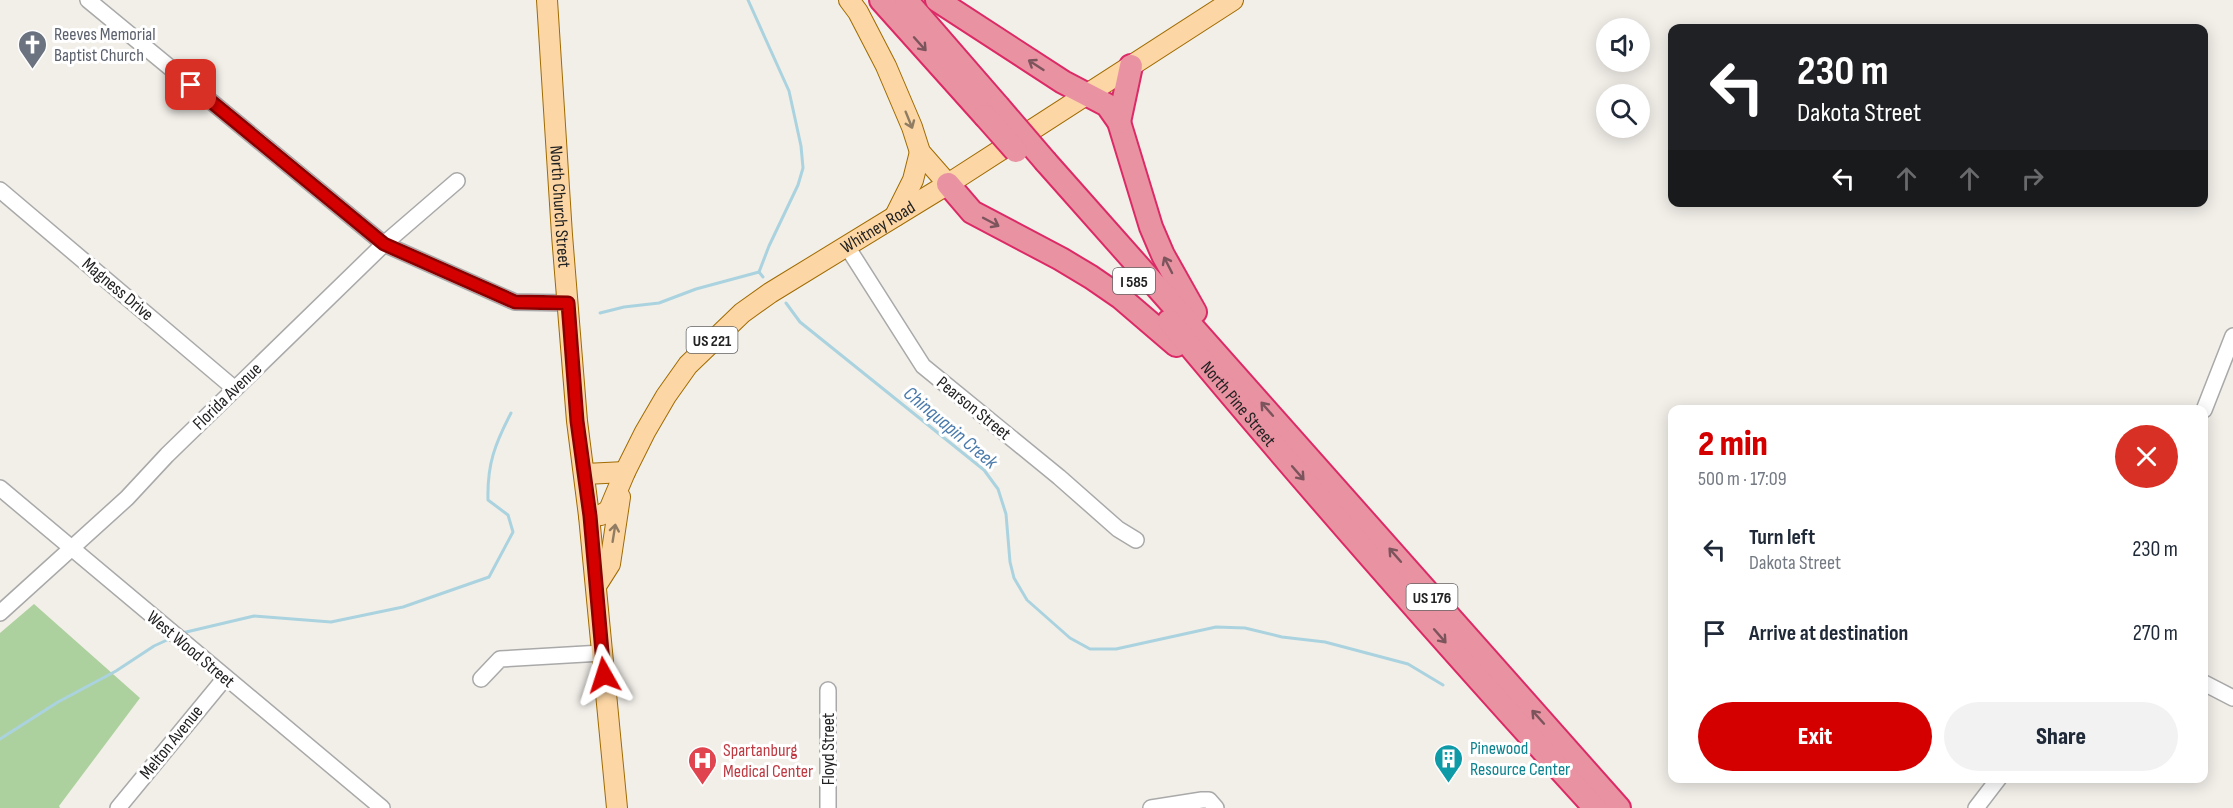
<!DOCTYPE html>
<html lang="en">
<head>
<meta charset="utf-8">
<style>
  :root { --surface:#fff; --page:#f2f2f3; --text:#1f2937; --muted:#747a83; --accent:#d40000 }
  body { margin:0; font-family:"Sofia Sans Condensed",sans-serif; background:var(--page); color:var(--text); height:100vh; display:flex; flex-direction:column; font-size:22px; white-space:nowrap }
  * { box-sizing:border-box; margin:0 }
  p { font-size:20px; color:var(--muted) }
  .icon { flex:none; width:33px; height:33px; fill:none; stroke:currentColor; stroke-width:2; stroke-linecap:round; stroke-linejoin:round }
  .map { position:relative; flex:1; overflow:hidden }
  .sheet { position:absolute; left:1668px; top:405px; width:540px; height:378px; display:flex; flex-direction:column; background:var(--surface); border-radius:12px; box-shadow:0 3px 15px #0003 }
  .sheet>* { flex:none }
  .hud { position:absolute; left:1668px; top:24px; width:540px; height:183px; border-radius:12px; box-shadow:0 3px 15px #0003; background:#202124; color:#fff; overflow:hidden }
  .controls { position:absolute; left:1596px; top:18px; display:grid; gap:12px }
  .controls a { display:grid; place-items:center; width:54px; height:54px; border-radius:50%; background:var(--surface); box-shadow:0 3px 15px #0003; font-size:30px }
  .pin { position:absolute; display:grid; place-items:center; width:51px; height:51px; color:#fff; margin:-26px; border-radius:12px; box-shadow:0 3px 9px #0006 }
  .me { position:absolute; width:66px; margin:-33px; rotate:354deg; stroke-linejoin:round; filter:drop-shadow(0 0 4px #0008) }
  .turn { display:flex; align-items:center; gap:21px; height:126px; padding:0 30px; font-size:27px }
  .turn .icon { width:78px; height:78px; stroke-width:2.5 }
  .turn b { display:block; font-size:42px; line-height:51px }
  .lanes { display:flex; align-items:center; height:57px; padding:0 30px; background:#0003; justify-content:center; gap:30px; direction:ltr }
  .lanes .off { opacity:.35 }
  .round { display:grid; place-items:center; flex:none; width:63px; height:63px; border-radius:32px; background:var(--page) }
  .summary { display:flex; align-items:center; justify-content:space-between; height:102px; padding:0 30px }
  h1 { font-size:36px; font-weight:800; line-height:45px; color:var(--accent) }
  .primary-button { display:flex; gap:12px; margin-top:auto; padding:12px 30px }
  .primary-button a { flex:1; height:69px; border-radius:36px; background:var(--accent); color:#fff; font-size:24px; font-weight:800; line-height:69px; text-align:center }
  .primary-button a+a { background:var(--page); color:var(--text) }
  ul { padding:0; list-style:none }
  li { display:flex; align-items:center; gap:18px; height:84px; padding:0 30px }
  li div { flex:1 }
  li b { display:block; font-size:22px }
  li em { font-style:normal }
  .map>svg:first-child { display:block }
  .forest { fill:#add19e }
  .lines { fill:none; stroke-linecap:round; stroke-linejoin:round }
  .stream { stroke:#aad3df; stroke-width:3 }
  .minor-casing { stroke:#a9a9a9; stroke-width:18 }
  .major-casing { stroke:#a06b00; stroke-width:22 }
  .highway-casing { stroke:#dc2a67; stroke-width:26 }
  .minor { stroke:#fff; stroke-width:15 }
  .major { stroke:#fcd6a4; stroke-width:20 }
  .highway { stroke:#e892a2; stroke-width:22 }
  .highway-bridge-casing { stroke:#dc2a67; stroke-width:26; stroke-linecap:butt }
  .highway-bridge { stroke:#e892a2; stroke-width:22 }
  .oneway { stroke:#7b545c }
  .oneway2 { stroke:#8f7c63 }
  .route-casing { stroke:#8a0000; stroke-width:15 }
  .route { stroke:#d40000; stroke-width:10 }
  .labels { text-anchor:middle; stroke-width:6; stroke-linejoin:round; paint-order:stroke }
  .shield { fill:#fff; stroke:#646464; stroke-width:1.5 }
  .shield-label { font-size:16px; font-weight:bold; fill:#222 }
  .worship-label { font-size:18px; fill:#5b616d; stroke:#fff; text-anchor:start }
  .street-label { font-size:18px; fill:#222; stroke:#fff }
  .culture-label { font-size:18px; fill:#0d838f; stroke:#fff; text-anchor:start }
  .health-label { font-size:18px; fill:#be3a42; stroke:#fff; text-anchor:start }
  .water-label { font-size:20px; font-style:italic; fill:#4a7aab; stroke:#fff }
</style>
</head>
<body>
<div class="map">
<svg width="2233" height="808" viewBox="0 0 2233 808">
  <rect width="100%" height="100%" fill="#f2efe9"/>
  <!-- forest -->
  <polygon class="forest" points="34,604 140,698 59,806 60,808 0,808 0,633"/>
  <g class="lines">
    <!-- stream -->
    <g class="stream">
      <polyline points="748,0 789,91 801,146 803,168 798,185 769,246 759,272"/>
      <polyline points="759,272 763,277"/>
      <polyline points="786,303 800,322 984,470 998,489 1006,514 1010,562 1014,578 1027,600 1070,638 1090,649 1116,649 1216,627 1245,628 1282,637 1325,642 1408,664 1443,685"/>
      <polyline points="600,313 624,307 659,303 696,289 759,272"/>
      <path d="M182,633L254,616L331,622L403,607L489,577L513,532L508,515L488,500C487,464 495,444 511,413"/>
      <polyline points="0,739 58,702 116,671 154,646 167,640"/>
    </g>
    <defs>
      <g id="minor">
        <polyline points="88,0 384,244 515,302 568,303"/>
        <polyline points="0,190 235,389"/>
        <polyline points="846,245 923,366 1059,477 1118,529 1136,540"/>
        <polyline points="2204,410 2233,336"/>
        <polyline points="0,488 382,808"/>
        <polyline points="0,613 127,498 167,455 384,244 457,181"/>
        <polyline points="481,679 500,659 602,653"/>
        <polyline points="2204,683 2233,698"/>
        <polyline points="828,690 828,808"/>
        <polyline points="118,808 225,678"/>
        <polyline points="1151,808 1202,800 1209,800 1216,808"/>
        <polyline points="1976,808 1999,778"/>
      </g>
      <g id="major">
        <path id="s1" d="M547,0L562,235L577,421L589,516L617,808"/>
        <polyline points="849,0 858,12 886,66 912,127 920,152 948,184"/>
        <polyline points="895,216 913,180 920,152"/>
        <polyline points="585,474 625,472"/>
        <path id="s2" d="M589,516L601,515L609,510L625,472L645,432L666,396L688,365L742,313L770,293L948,184L1233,0"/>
        <polyline points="596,586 610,564 620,497"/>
      </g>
      <g id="highway">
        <polyline points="881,0 985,116"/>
        <polyline points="906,0 998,106"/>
        <polyline points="937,0 1063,82 1107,105 1119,122 1151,227 1163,255 1195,312"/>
        <polyline points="1119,122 1131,66"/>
        <polyline points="1046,162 1619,808"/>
        <polyline points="948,184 972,212 1061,259 1091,277 1120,297 1176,345"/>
        <path id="s3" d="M1169,321C1307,487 1450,649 1595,808"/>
      </g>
    </defs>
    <!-- minor casing -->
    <use href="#minor" class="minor-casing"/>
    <!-- major casing -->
    <use href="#major" class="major-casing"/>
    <!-- highway casing -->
    <use href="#highway" class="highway-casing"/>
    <!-- minor -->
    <use href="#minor" class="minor"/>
    <!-- major -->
    <use href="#major" class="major"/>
    <!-- highway -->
    <use href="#highway" class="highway"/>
    <defs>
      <g id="highway-bridge">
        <polyline points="998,106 1046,162"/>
        <polyline points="985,116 1016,151"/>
      </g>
    </defs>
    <!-- highway-bridge casing -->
    <use href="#highway-bridge" class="highway-bridge-casing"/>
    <!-- highway-bridge -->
    <use href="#highway-bridge" class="highway-bridge"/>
  </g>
  <!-- one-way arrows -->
  <defs><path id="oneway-shaft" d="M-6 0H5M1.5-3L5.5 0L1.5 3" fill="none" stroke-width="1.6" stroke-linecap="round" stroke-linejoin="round" transform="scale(1.5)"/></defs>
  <g class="oneway">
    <use href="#oneway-shaft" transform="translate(920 44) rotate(48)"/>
    <use href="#oneway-shaft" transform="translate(1036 65) rotate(-147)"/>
    <use href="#oneway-shaft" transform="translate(991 222) rotate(28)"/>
    <use href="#oneway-shaft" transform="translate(1168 265) rotate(-117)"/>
    <use href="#oneway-shaft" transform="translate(1267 409) rotate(-131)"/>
    <use href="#oneway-shaft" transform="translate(1298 473) rotate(49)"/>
    <use href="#oneway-shaft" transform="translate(1395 555) rotate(-131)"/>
    <use href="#oneway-shaft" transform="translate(1440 636) rotate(49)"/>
    <use href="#oneway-shaft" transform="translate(1538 717) rotate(-132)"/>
  </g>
  <g class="oneway2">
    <use href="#oneway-shaft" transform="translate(909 120) rotate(68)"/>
    <use href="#oneway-shaft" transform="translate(614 533) rotate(-81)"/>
  </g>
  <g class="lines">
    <defs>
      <polyline id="route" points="191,85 384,244 515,302 568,303 577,421 590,516 604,675"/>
    </defs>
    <!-- route casing -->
    <use href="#route" class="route-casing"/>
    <!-- route -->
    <use href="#route" class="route"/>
  </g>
  <!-- icons -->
  <defs>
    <symbol id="church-pin" viewBox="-11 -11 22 30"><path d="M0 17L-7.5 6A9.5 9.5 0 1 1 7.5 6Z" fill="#6b7280" stroke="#fff"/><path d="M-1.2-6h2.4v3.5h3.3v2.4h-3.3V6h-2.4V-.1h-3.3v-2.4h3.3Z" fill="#fff"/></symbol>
    <symbol id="building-pin" viewBox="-11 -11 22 30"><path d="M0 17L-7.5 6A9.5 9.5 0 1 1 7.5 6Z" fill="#0f9aa8" stroke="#fff"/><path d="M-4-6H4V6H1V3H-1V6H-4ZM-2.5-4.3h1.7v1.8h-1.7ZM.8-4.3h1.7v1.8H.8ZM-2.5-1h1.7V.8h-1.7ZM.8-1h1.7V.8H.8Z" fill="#fff"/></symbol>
    <symbol id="hospital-pin" viewBox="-11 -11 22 30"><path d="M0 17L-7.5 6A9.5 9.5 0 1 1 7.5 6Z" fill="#e0444e" stroke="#fff"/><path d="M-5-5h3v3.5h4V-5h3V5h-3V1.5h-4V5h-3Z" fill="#fff"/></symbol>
  </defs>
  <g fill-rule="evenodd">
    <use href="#church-pin" x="16" y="28" width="33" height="45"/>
    <use href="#building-pin" x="1432" y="742" width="33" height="45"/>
    <use href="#hospital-pin" x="686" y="744" width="33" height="45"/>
  </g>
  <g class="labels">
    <!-- shield labels -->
    <g class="shield">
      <rect x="1113" y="268" width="42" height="26" rx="4.5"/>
      <rect x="686.5" y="327" width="51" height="26" rx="4.5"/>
      <rect x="1406.5" y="584" width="51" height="26" rx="4.5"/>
    </g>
    <g class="shield-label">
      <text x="1134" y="287">I 585</text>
      <text x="712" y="346">US 221</text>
      <text x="1432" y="603">US 176</text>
    </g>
    <!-- worship labels -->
    <g class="worship-label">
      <text x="54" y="40">Reeves Memorial<tspan x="54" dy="21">Baptist Church</tspan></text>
    </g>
    <!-- street labels -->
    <g class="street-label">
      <text dy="6" stroke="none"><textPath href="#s1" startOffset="207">North Church Street</textPath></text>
      <text dy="6" stroke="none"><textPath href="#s2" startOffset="423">Whitney Road</textPath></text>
      <text transform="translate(118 289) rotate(40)" y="6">Magness Drive</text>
      <text transform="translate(227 396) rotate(-44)" y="6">Florida Avenue</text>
      <text dy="6" stroke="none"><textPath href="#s3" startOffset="108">North Pine Street</textPath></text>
      <text transform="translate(974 408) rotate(39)" y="6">Pearson Street</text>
      <text transform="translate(191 649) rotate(40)" y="6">West Wood Street</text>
      <text transform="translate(171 742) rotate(-51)" y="6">Melton Avenue</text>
      <text transform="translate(828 749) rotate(-90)" y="6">Floyd Street</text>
    </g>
    <!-- culture labels -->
    <g class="culture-label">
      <text x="1470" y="754">Pinewood<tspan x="1470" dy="21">Resource Center</tspan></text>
    </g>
    <!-- health labels -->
    <g class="health-label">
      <text x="723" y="756">Spartanburg<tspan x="723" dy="21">Medical Center</tspan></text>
    </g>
    <!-- water labels -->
    <g class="water-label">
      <text transform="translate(951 427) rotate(40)" y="7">Chinquapin Creek</text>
    </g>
  </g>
</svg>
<div class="controls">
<a><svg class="icon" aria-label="sound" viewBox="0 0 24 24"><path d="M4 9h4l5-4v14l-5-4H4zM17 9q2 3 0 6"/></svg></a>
<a><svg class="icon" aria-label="search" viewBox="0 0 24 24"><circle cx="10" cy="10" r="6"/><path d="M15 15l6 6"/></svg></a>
</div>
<div class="pin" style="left:191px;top:85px;background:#d93025"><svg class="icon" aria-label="arrive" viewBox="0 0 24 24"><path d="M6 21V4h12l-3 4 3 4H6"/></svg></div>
<svg class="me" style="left:604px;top:675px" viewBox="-20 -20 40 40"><path d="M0-17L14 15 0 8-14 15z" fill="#d40000" stroke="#fff" stroke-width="4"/></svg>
<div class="hud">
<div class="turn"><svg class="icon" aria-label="left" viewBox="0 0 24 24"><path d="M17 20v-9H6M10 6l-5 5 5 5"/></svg><div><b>230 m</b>Dakota Street</div></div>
<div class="lanes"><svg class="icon" aria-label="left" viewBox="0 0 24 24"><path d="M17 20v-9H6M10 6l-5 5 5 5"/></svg><svg class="icon off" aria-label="ahead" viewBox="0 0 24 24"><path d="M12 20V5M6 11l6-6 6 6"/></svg><svg class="icon off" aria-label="ahead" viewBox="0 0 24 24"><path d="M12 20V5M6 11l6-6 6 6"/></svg><svg class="icon off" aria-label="right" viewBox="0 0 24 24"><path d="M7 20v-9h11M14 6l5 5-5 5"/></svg></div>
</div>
<section class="sheet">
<div class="summary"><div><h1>2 min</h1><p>500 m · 17:09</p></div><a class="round" style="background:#d93025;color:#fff"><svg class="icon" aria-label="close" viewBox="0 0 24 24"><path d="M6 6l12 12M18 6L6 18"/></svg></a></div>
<ul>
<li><svg class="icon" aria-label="left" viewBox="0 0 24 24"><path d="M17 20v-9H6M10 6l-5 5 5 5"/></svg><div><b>Turn left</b><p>Dakota Street</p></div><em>230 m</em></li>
<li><svg class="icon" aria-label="arrive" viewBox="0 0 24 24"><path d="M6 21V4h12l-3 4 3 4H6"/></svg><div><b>Arrive at destination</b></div><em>270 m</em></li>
</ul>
<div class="primary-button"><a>Exit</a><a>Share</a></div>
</section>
</div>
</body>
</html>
